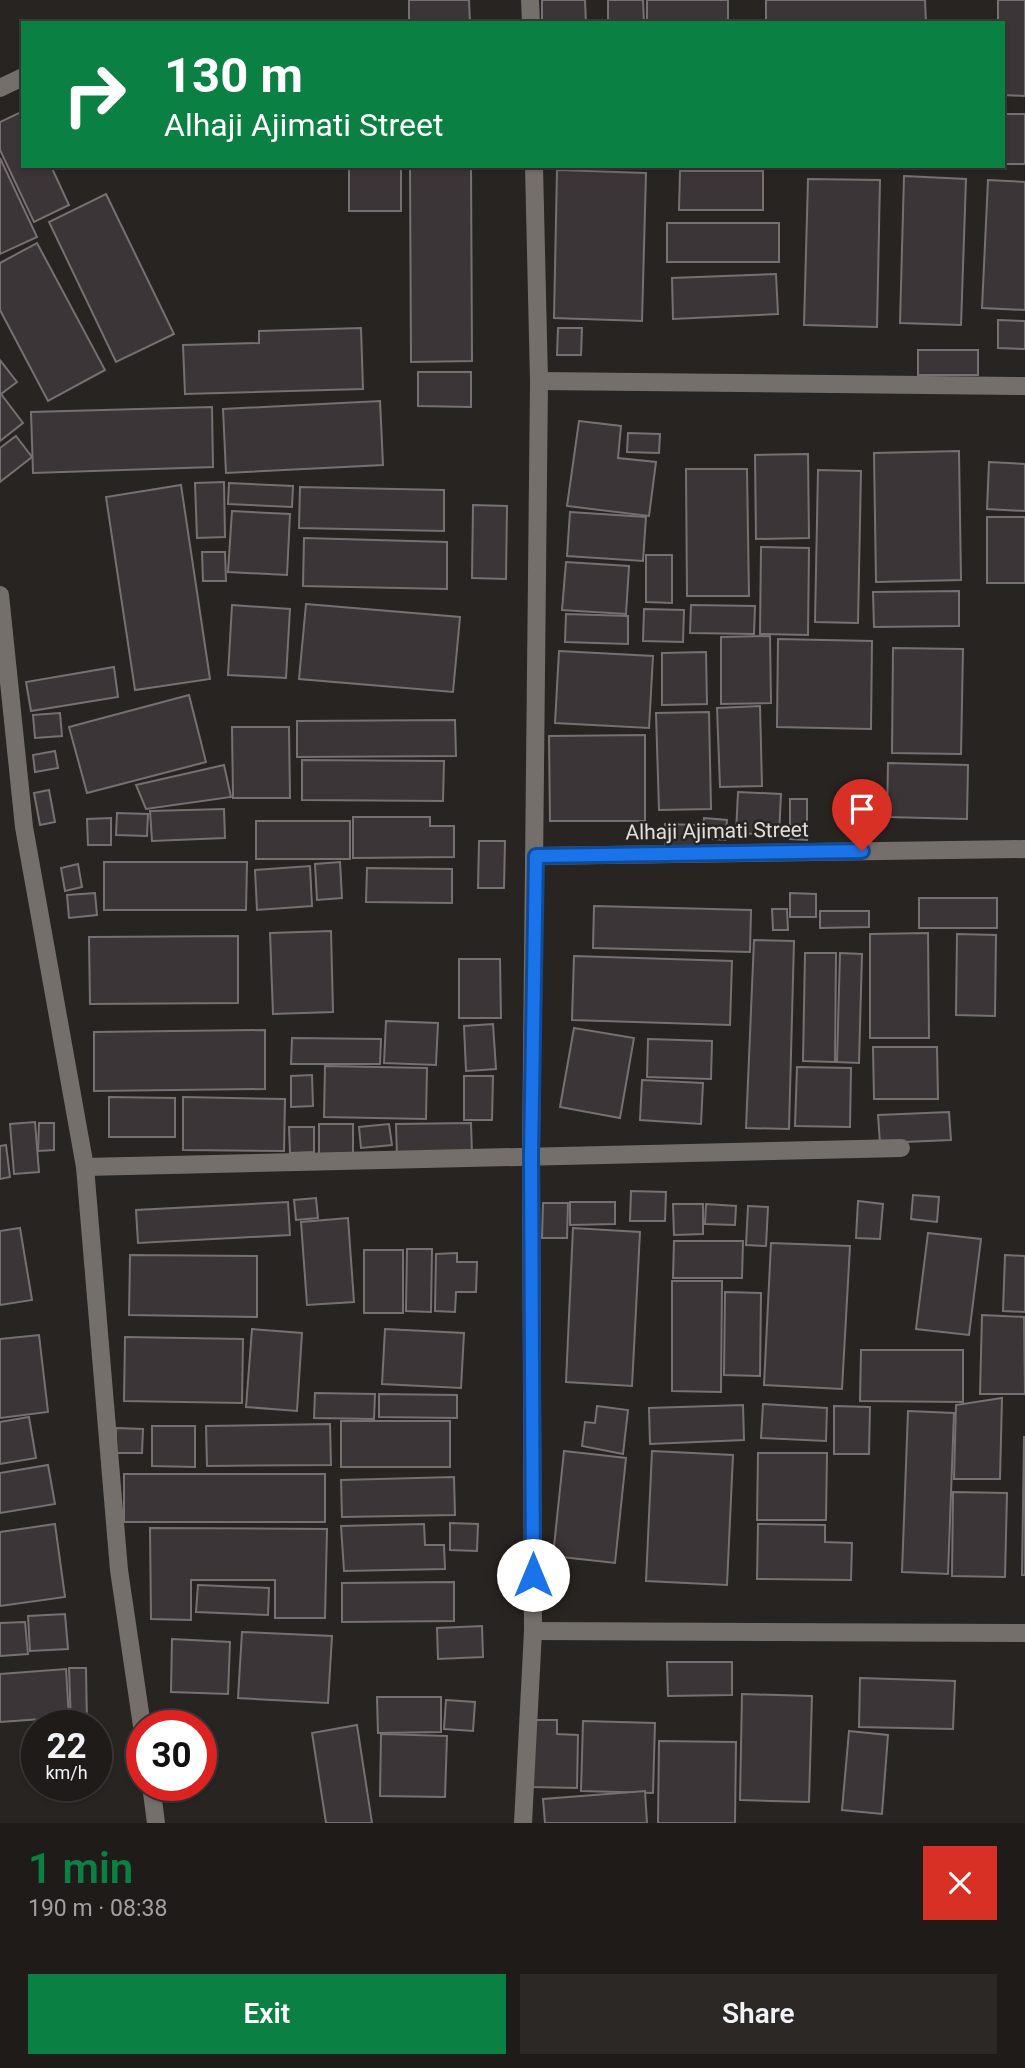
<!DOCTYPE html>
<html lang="en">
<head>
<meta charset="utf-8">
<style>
  :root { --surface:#1e1b19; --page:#2b2826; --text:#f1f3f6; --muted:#a1a1a2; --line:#3c3938; --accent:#0b8043 }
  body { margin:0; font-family:Roboto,sans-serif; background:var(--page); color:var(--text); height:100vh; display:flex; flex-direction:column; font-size:26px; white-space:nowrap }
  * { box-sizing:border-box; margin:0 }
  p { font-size:23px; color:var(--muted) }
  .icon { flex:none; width:38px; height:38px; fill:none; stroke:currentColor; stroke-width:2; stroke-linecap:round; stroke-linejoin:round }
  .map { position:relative; height:1823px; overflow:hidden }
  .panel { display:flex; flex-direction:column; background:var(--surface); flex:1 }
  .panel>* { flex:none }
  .hud { position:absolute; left:21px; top:21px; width:984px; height:147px; border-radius:0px; box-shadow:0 2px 5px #0004,0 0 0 2px var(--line); background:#0b8043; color:#fff; overflow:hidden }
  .speed { position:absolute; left:21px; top:1710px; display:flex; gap:14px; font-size:35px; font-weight:700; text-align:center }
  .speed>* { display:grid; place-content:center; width:91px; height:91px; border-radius:50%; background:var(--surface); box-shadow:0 2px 5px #0004,0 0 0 2px var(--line); line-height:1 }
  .speed small { font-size:18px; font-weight:400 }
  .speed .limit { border:10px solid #d22; background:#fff; color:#111 }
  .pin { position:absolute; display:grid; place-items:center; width:60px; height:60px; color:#fff; margin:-72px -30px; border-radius:50% 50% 50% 0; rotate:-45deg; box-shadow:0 0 7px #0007 }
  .pin .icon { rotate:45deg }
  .me { position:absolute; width:77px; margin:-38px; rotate:0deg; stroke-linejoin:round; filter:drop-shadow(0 0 5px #0008) }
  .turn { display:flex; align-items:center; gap:24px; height:147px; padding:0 28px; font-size:32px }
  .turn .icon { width:91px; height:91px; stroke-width:2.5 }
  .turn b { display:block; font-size:49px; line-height:60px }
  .round { display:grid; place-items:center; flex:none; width:74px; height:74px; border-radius:0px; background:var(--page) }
  .summary { display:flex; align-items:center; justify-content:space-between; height:119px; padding:0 28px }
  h1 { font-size:42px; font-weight:600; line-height:52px; color:var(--accent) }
  .button { display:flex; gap:14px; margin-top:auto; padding:14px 28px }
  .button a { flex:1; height:80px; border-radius:0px; background:var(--accent); color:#fff; font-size:28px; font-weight:600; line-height:80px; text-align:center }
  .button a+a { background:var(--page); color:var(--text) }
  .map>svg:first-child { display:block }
  .building { fill:#3b3537; stroke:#777073; stroke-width:2 }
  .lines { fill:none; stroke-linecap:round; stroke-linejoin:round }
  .lane { stroke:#746f6a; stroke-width:18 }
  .street { stroke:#746f6a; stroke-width:18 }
  .route-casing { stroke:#114b97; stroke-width:18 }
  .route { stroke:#1a73e8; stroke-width:12 }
  .labels { text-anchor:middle; stroke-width:5; stroke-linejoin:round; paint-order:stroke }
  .street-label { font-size:21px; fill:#e1dedc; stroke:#282421 }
</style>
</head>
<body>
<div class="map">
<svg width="1025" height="1823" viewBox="0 0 1025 1823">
  <rect width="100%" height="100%" fill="#282421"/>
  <!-- building -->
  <g class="building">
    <polygon points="409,0 469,0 470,23 409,23"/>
    <polygon points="542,0 585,0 586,23 542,23"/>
    <polygon points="608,0 643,0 644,23 608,23"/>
    <rect x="647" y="0" width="81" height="23"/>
    <polygon points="766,0 925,0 926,23 766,23"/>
    <polygon points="998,0 1025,0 1025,96 1003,95 1003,23 998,23"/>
    <polygon points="23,111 23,166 51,166 69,205 34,222 0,150 0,122"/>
    <rect x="1005" y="114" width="20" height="50"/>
    <polygon points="0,158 37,237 0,254"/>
    <rect x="349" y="166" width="52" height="45"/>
    <polygon points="410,166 471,166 472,361 411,362"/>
    <polygon points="557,170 646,173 642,321 554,318"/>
    <polygon points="680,171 763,171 763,210 679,210"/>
    <polygon points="904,176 966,179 961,325 900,323"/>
    <polygon points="808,179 880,180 877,327 804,325"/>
    <polygon points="988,180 1025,182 1025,310 982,308"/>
    <polygon points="106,194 174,334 116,362 49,222"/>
    <rect x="667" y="223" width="112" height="39"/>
    <polygon points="37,243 105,370 48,401 0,310 0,263"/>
    <polygon points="776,274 778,314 673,319 672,278"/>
    <polygon points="998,320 1025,321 1025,349 998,348"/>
    <polygon points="361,328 363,389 185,394 183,345 259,343 259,331"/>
    <polygon points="558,328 582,328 581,355 557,355"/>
    <rect x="918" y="350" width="60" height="25"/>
    <polygon points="0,360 17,382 1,394 23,423 0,441"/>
    <polygon points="418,372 471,372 471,407 418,406"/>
    <polygon points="380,401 383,465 226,473 223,409"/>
    <polygon points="212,407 213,467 33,473 31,412"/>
    <polygon points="579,421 621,426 618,458 656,462 649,516 567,506"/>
    <polygon points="628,433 660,434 659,453 627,452"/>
    <polygon points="16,436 32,457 0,482 0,448"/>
    <polygon points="959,451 961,580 876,582 874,453"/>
    <polygon points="808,454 809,538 756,539 755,455"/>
    <polygon points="989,462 1025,464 1025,511 987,509"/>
    <polygon points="686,469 747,469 749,596 687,596"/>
    <polygon points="818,470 861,471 858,623 815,622"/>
    <polygon points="224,482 225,537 197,538 195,483"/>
    <polygon points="229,483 293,486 292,507 228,504"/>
    <polygon points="181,485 210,679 135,690 106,497"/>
    <polygon points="300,487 444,490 444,531 299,528"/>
    <polygon points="473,505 507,506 506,579 472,578"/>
    <polygon points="232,511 290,514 287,575 228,572"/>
    <polygon points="570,512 646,517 643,561 567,556"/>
    <rect x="987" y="517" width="38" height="66"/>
    <polygon points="304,538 447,542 447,589 303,586"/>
    <polygon points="761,547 809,548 808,635 760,634"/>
    <polygon points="202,552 225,552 226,581 203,581"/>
    <polygon points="646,555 672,555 672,603 646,602"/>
    <polygon points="566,562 629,566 626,614 562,610"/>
    <polygon points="959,591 959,626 874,627 873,592"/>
    <polygon points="306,604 460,617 453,692 299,679"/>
    <polygon points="232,605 290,609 286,678 228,675"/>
    <polygon points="691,605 755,606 754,634 690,633"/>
    <polygon points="644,609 684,610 683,642 643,641"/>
    <polygon points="566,614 628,616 628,644 565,642"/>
    <polygon points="770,636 771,703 721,704 721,637"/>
    <polygon points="778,639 872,641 871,729 777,727"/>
    <polygon points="893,648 963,649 961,754 892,753"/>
    <polygon points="559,651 653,656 649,728 555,723"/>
    <polygon points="706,652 707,704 662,705 662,653"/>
    <polygon points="114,667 118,697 31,711 26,682"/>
    <polygon points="189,695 206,762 87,793 69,727"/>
    <polygon points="760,706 762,786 720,787 717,708"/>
    <polygon points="709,712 711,809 659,810 656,713"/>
    <polygon points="60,713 62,736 35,738 33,715"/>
    <polygon points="455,720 456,756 297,757 297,721"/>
    <polygon points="232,727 289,727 290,798 233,798"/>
    <polygon points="645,735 645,821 550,821 549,736"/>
    <polygon points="55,751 58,768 35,772 33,755"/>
    <polygon points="302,760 444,761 443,801 302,800"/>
    <polygon points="888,763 968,765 967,819 887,817"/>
    <polygon points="224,765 231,797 146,809 136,785"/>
    <polygon points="49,790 55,822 40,825 34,793"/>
    <polygon points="738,792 781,794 779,835 736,833"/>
    <polygon points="790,799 807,799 807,840 790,839"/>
    <polygon points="224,809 225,838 152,841 150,811"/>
    <polygon points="117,813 148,814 147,836 116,835"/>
    <polygon points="353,817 430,817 430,826 454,826 454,857 353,858"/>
    <polygon points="111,818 111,845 88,845 87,819"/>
    <polygon points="704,818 727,820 725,840 702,838"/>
    <rect x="256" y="821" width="94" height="38"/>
    <polygon points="665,824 697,825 696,849 665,849"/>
    <polygon points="479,841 505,841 504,888 478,888"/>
    <polygon points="104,862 247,862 246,910 104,910"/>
    <polygon points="340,862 342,898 317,900 315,864"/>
    <polygon points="78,864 82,887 65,891 61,868"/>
    <polygon points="310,866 312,906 257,910 255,870"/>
    <polygon points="367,868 452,869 452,903 366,902"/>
    <polygon points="95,893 97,915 69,918 67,895"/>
    <polygon points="790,893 816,894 816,917 790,917"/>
    <rect x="919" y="898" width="78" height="30"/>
    <polygon points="594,906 751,910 750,952 593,948"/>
    <polygon points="772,909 787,909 788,930 773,930"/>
    <polygon points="820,911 869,911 869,927 820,928"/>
    <polygon points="331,931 333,1012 273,1014 270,933"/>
    <polygon points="928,933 929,1038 870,1038 870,934"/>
    <polygon points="957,934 996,935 995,1016 956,1015"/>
    <polygon points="238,936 238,1003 90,1004 89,937"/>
    <polygon points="754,940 794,941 789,1129 746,1128"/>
    <polygon points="805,953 836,953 835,1062 803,1061"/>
    <polygon points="840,953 862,954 859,1063 837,1062"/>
    <polygon points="574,956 732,961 730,1025 572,1020"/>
    <polygon points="459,959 500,959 501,1018 459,1018"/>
    <polygon points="386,1021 438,1023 436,1065 384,1063"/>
    <polygon points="493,1024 496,1069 466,1071 464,1026"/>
    <polygon points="574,1028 634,1038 620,1118 560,1107"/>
    <polygon points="265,1030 265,1089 94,1091 94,1032"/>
    <polygon points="292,1038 381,1039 380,1064 291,1064"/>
    <polygon points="648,1039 712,1041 711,1079 647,1077"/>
    <polygon points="873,1047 937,1047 938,1099 874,1099"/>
    <polygon points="325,1066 427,1068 426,1119 324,1117"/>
    <polygon points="797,1067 851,1068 850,1127 795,1126"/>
    <polygon points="312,1075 313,1106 291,1107 291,1076"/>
    <polygon points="464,1076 493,1076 492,1120 464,1120"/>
    <polygon points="642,1080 703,1083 701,1124 640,1120"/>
    <polygon points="109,1097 175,1098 175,1137 109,1137"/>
    <polygon points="183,1097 285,1099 284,1151 183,1150"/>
    <polygon points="949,1112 951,1140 880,1143 878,1115"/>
    <polygon points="35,1122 39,1172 14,1174 10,1124"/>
    <polygon points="39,1123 54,1123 54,1150 38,1151"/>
    <polygon points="471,1123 472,1155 397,1157 396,1124"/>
    <polygon points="319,1124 353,1124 353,1157 319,1156"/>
    <polygon points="389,1124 392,1145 361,1148 359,1127"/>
    <polygon points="289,1127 314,1127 314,1152 290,1153"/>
    <polygon points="6,1145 10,1177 0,1179 0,1146"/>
    <polygon points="631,1191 666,1192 665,1221 630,1221"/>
    <polygon points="913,1195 939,1197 937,1222 911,1219"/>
    <polygon points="316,1198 318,1218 296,1220 294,1200"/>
    <polygon points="858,1201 883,1204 880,1239 856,1238"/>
    <polygon points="288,1202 290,1235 138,1243 136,1210"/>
    <polygon points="570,1202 615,1202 615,1224 570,1225"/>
    <polygon points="543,1203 568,1203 567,1238 542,1238"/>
    <polygon points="673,1204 703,1204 703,1234 674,1235"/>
    <polygon points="706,1204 736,1206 735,1225 705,1224"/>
    <polygon points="748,1206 768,1207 766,1246 746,1245"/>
    <polygon points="348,1218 354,1302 307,1305 301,1222"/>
    <polygon points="20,1228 32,1300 0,1305 0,1231"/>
    <polygon points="573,1228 640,1232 632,1386 566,1382"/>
    <polygon points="928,1233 981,1239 969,1335 916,1329"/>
    <polygon points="674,1241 743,1241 742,1278 673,1278"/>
    <polygon points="771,1243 850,1246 842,1389 764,1385"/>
    <polygon points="407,1249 432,1249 431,1312 406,1311"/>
    <rect x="364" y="1250" width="39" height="63"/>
    <polygon points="457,1253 457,1262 477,1262 476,1292 456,1292 455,1312 435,1311 436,1254"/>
    <polygon points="130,1255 257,1256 257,1317 129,1315"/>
    <polygon points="1005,1255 1025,1256 1025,1312 1003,1311"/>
    <polygon points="672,1281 722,1281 721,1392 672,1391"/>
    <polygon points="725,1292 761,1293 760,1376 724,1375"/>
    <polygon points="982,1315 1024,1317 1025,1394 980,1394"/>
    <polygon points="252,1329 302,1333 297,1411 246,1407"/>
    <polygon points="385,1329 464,1333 461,1388 382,1384"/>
    <polygon points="39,1335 48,1412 0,1418 0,1339"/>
    <polygon points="125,1337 243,1339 242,1403 124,1401"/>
    <polygon points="861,1350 963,1350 963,1402 860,1401"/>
    <polygon points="315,1393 375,1394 374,1419 314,1418"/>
    <polygon points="379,1394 457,1395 457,1418 379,1417"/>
    <polygon points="1002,1398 1000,1479 954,1479 956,1405"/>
    <polygon points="763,1404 827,1408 826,1441 761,1438"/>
    <polygon points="743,1405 744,1440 650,1444 649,1408"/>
    <polygon points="597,1406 628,1410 623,1454 582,1446 585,1422 595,1423"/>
    <polygon points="834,1406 870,1407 869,1454 834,1454"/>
    <polygon points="908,1411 954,1413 948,1574 902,1572"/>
    <polygon points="29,1417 36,1458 0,1464 0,1422"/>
    <rect x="341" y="1421" width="109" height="46"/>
    <polygon points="330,1424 331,1465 207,1466 206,1426"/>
    <polygon points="152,1426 195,1426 195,1467 152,1466"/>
    <polygon points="116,1428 143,1429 142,1453 116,1453"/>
    <polygon points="1024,1437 1025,1437 1025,1575 1022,1575"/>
    <polygon points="564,1451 626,1458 615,1563 553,1556"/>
    <polygon points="652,1451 733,1455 727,1585 646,1581"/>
    <polygon points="758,1453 827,1453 826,1520 757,1520"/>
    <polygon points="48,1465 55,1504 0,1513 0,1473"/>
    <rect x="124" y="1474" width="201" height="48"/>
    <polygon points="454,1477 455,1515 342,1517 341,1480"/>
    <polygon points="953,1492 1007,1493 1005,1577 952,1576"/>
    <polygon points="450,1523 478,1524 477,1551 450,1550"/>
    <polygon points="55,1524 65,1597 0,1606 0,1532"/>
    <polygon points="424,1524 425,1545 444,1545 445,1569 344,1571 341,1526"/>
    <polygon points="758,1524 825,1525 825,1542 852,1543 851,1580 757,1579"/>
    <polygon points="150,1528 327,1529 325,1618 275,1618 275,1580 191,1580 191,1620 151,1619"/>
    <polygon points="454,1582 454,1621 342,1622 342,1583"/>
    <polygon points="198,1585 269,1588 268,1615 196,1612"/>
    <polygon points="65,1614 68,1649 30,1651 28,1616"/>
    <polygon points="25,1622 28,1654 0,1656 0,1623"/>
    <polygon points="482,1626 483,1657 438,1659 437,1628"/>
    <polygon points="242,1632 332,1636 328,1703 238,1698"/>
    <polygon points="172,1639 230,1642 228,1694 171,1692"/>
    <polygon points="667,1662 732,1662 732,1695 668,1696"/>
    <polygon points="69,1668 86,1668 87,1724 71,1725"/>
    <polygon points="66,1669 69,1717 0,1722 0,1674"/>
    <polygon points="860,1678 955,1681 953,1729 859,1727"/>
    <polygon points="742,1694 812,1696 809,1802 740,1800"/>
    <polygon points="377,1697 441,1697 441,1732 378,1733"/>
    <polygon points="446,1700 475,1702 473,1731 444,1729"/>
    <polygon points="533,1720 557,1720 557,1734 578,1735 577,1788 531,1787"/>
    <polygon points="583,1721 655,1723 653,1793 581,1791"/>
    <polygon points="357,1725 372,1823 326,1823 312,1733"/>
    <polygon points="849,1731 888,1735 882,1814 842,1810"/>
    <polygon points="381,1734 447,1736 445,1797 380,1796"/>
    <polygon points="659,1741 736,1742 735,1823 658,1823"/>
    <polygon points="645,1791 647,1823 545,1823 543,1799"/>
  </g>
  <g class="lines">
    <!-- lane -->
    <polyline class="lane" points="0,88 23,77"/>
    <!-- street -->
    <g class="street">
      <polyline points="530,0 531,23"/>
      <polyline points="539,381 1025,386"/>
      <polyline points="0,595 24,827 85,1167 119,1570 142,1726"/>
      <polyline points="536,856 1025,849"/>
      <polyline points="85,1167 901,1148"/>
      <polyline points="533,1631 1025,1633"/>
      <polyline points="151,1785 156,1823"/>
      <polyline points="523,1823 533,1631 531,1156 539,381 534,166"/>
    </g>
  </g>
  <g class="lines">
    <defs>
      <polyline id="route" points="533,1575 531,1156 536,856 862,851"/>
    </defs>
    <!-- route casing -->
    <use href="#route" class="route-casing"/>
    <!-- route -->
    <use href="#route" class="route"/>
  </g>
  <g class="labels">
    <!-- street labels -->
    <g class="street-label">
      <text transform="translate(717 831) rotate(-1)" y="7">Alhaji Ajimati Street</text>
    </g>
  </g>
</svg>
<div class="speed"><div>22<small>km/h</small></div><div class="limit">30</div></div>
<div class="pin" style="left:862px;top:851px;background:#d93025"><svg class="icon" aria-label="arrive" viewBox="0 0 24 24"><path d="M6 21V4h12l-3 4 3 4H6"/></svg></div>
<svg class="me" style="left:533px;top:1575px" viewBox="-20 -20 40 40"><circle r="19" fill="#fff"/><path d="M0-13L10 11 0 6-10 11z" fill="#1a73e8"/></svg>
<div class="hud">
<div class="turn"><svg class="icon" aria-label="right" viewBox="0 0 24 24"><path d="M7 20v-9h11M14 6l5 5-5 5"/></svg><div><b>130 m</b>Alhaji Ajimati Street</div></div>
</div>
</div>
<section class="panel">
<div class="summary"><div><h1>1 min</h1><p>190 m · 08:38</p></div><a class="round" style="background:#d93025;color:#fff"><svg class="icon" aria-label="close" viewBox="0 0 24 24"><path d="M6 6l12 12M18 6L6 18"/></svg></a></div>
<div class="button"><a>Exit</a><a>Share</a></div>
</section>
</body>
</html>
